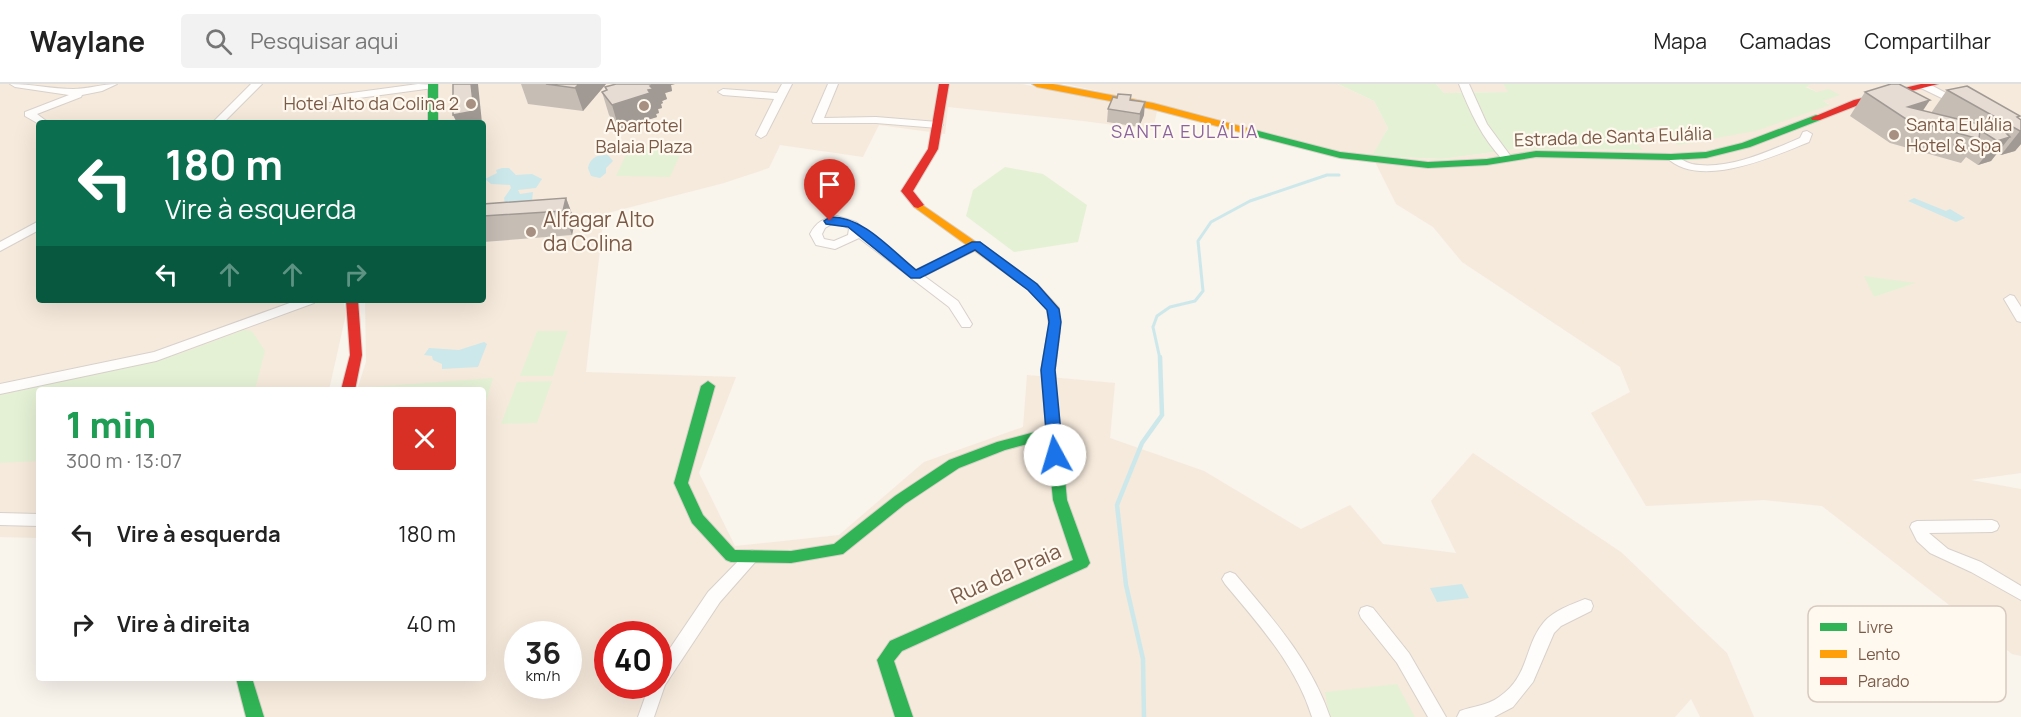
<!DOCTYPE html>
<html lang="pt">
<head>
<meta charset="utf-8">
<style>
  :root { --surface:#fff; --page:#f2f2f2; --text:#222; --muted:#767676; --line:#e0e0e0 }
  body { margin:0; font-family:Manrope,sans-serif; background:var(--page); color:var(--text); height:100vh; display:flex; flex-direction:column; font-size:22px; white-space:nowrap }
  * { box-sizing:border-box; margin:0 }
  p { font-size:20px; color:var(--muted) }
  .icon { flex:none; width:33px; height:33px; fill:none; stroke:currentColor; stroke-width:2; stroke-linecap:round; stroke-linejoin:round }
  .map { position:relative; flex:1; overflow:hidden }
  .panel { position:absolute; left:36px; top:303px; width:450px; height:294px; display:flex; flex-direction:column; background:var(--surface); border-radius:6px; box-shadow:0 6px 24px #0002 }
  .panel>* { flex:none }
  .hud { position:absolute; left:36px; top:36px; width:450px; height:183px; border-radius:6px; box-shadow:0 6px 24px #0002; background:#0b6e4f; color:#fff; overflow:hidden }
  .speed { position:absolute; left:504px; top:537px; display:flex; gap:12px; font-size:30px; font-weight:700; text-align:center }
  .speed>* { display:grid; place-content:center; width:78px; height:78px; border-radius:50%; background:var(--surface); box-shadow:0 6px 24px #0002; line-height:1 }
  .speed small { font-size:15px; font-weight:400 }
  .speed .limit { border:9px solid #d22; background:#fff; color:#111 }
  .pin { position:absolute; display:grid; place-items:center; width:51px; height:51px; color:#fff; margin:-62px -26px; border-radius:50% 50% 50% 0; rotate:-45deg; box-shadow:0 0 6px #0007 }
  .pin .icon { rotate:45deg }
  .me { position:absolute; width:66px; margin:-33px; rotate:354deg; stroke-linejoin:round; filter:drop-shadow(0 0 4px #0008) }
  .turn { display:flex; align-items:center; gap:21px; height:126px; padding:0 30px; font-size:27px }
  .turn .icon { width:78px; height:78px; stroke-width:2.5 }
  .turn b { display:block; font-size:42px; line-height:51px }
  .lanes { display:flex; align-items:center; height:57px; padding:0 30px; background:#0003; justify-content:center; gap:30px; direction:ltr }
  .lanes .off { opacity:.35 }
  .round { display:grid; place-items:center; flex:none; width:63px; height:63px; border-radius:6px; background:var(--page) }
  .summary { display:flex; align-items:center; justify-content:space-between; height:102px; padding:0 30px }
  h1 { font-size:36px; font-weight:800; line-height:45px; color:#1e9e55 }
  ul { padding:0; list-style:none }
  li { display:flex; align-items:center; gap:18px; height:90px; padding:0 30px }
  li div { flex:1 }
  li b { display:block; font-size:22px }
  li em { font-style:normal }
  header { display:flex; align-items:center; gap:36px; box-sizing:border-box; height:84px; padding:0 30px; background:var(--surface); border-bottom:2px solid var(--line) }
  header strong { font-size:28px }
  nav { display:flex; gap:33px; margin-inline-start:auto; font-size:21px }
  .search { width:420px; height:54px; background:var(--page); display:flex; align-items:center; gap:15px; box-sizing:border-box; padding:0 21px; border-radius:6px; color:var(--muted); font-size:22px }
  .map>svg:first-child { display:block }
  .residential { fill:#f6eadc; fill-rule:evenodd }
  .green { fill:#e5f1d5 }
  .water { fill:#cce8eb }
  .lines { fill:none; stroke-linecap:round; stroke-linejoin:round }
  .stream-far1 { stroke:#cce8eb; stroke-width:3 }
  .stream { stroke:#cce8eb; stroke-width:4.5 }
  .street-casing { stroke:#d8d1ca; stroke-width:2 }
  .fast-casing { stroke:#d9d0c8; stroke-width:2 }
  .slow-casing { stroke:#d9d0c8; stroke-width:2 }
  .jam-casing { stroke:#d9d0c8; stroke-width:2 }
  .street { fill:#fefdfc; fill-rule:evenodd }
  .fast { fill:#30b455; fill-rule:evenodd }
  .slow { fill:#ff9f0a; fill-rule:evenodd }
  .jam { fill:#e5322d; fill-rule:evenodd }
  .wall { fill:#c6bdb5 }
  .shaded-wall { fill:#a19a94 }
  .building { fill:#e6dcd3; stroke:#a19a94; stroke-width:1.5 }
  .route { fill:#1a73e8; stroke:#114b97; stroke-width:1.5 }
  .poi-dot { fill:#a79081; stroke:#fff9ef; stroke-width:2 }
  .labels { text-anchor:middle; stroke-width:4.5; stroke-linejoin:round; paint-order:stroke }
  .far-poi-label { font-size:18px; fill:#7b5a48; stroke:#fff9ef; text-anchor:end }
  .far-neighbourhood-label { font-size:18px; letter-spacing:1.5px; fill:#8b649f; stroke:#fff9ef }
  .far-street-label { font-size:18px; fill:#7b5a48; stroke:#fff9ef }
  .poi-label { font-size:21px; fill:#7b5a48; stroke:#fff9ef; text-anchor:start }
  .street-label { font-size:21px; fill:#7b5a48; stroke:#fff9ef }
  .key { fill:#fff9ef; stroke:#d7c9bd; stroke-width:1.5 }
  .key-label { font-size:16px; fill:#7b5a48 }
</style>
</head>
<body>
<header>
<strong>Waylane</strong>
<div class="search"><svg class="icon" aria-label="search" viewBox="0 0 24 24"><circle cx="10" cy="10" r="6"/><path d="M15 15l6 6"/></svg>Pesquisar aqui</div>
<nav><a>Mapa</a><a>Camadas</a><a>Compartilhar</a></nav>
</header>
<div class="map">
<svg width="2021" height="633" viewBox="0 0 2021 633">
  <rect width="100%" height="100%" fill="#f9f4ec"/>
  <!-- residential -->
  <g class="residential">
    <polygon points="0,0 428,0 427,39 39,39 39,216 343,216 346,230 329,306 39,306 39,454 0,453"/>
    <path d="M436,0H1022L1157,27L1153,46L1083,37L948,23L945,50L879,41L863,73L780,61L769,84L724,99L604,130L586,288L736,293L699,389L735,462L839,451L924,378L1023,343L1027,291L1115,299L1110,354L1204,387L1301,445L1350,421L1383,460L1456,469L1431,417L1473,369L1621,468L1727,569L1754,633H1700L1691,615L1675,633H259L254,594H483V306H357L366,278L365,216H483V39H438ZM518,550H568V602H518ZM608,550H658V602H608Z"/>
    <polygon points="1066,0 1338,0 1374,17 1388,44 1373,72 1442,75 1517,65 1642,66 1626,48 1829,20 1822,17 1817,8 1805,2 1811,0 2021,0 2021,389 1971,396 2021,405 2021,572 2012,570 1822,422 1764,416 1646,422 1591,329 1630,308 1620,283 1462,178 1433,143 1396,120 1372,72 1330,66 1196,29"/>
    <polygon points="1436,0 1503,0 1509,8 1444,9"/>
  </g>
  <!-- green -->
  <g class="green">
    <polygon points="1338,0 1436,0 1444,9 1508,8 1503,0 1811,0 1806,3 1817,8 1828,5 1840,11 1823,17 1830,21 1756,47 1678,61 1657,43 1627,49 1643,66 1517,65 1442,75 1372,72 1388,44 1374,17"/>
    <polygon points="630,62 683,64 670,93 616,92"/>
    <polygon points="1005,83 1043,90 1087,121 1078,158 1014,168 966,132 973,106"/>
    <polygon points="1864,192 1916,199 1874,213"/>
    <polygon points="244,246 252,247 265,267 255,306 39,306 39,377 0,379 0,311 179,270"/>
    <polygon points="537,247 568,247 553,292 520,292"/>
    <polygon points="493,294 483,329 483,306 369,306 370,303"/>
    <polygon points="552,297 537,339 501,340 517,298"/>
    <polygon points="1397,600 1415,633 1329,633 1325,608"/>
  </g>
  <!-- water -->
  <g class="water">
    <path d="M608,71L613,77L606,84V89L600,94L591,92L588,84C590,74 598,70 608,71Z"/>
    <polygon points="502,84 509,84 516,91 532,90 542,95 536,104 518,106 520,110 533,108 532,117 505,121 504,114 511,104 510,101 491,100 485,95 497,89 496,86"/>
    <polygon points="1914,114 1946,127 1950,125 1965,134 1956,138 1908,117"/>
    <polygon points="484,258 487,260 478,283 442,285 442,280 433,276 432,272 424,271 429,264 459,266"/>
    <polygon points="1462,500 1469,514 1437,518 1430,504"/>
  </g>
  <g class="lines">
    <!-- stream-far1 -->
    <polyline class="stream-far1" points="1160,275 1153,243 1157,232 1170,223 1195,217 1203,207 1198,157 1211,138 1250,117 1327,91 1339,91"/>
    <!-- stream -->
    <polyline class="stream" points="1144,633 1143,575 1126,501 1117,421 1142,359 1162,331 1160,273"/>
    <defs>
      <g id="street">
        <path d="M10,0C32,0 52,5 73,5C88,5 102,0 117,0L102,7L82,11L81,13L37,30L49,39L39,40L25,32V28L69,11L15,3Z"/>
        <polygon points="251,0 262,0 223,39 212,39"/>
        <polygon points="418,0 438,1 433,4 329,18 324,15 329,12"/>
        <polygon points="782,0 792,0 766,51 761,54 756,51 774,15 723,11 718,8 723,5 777,9"/>
        <polygon points="828,0 838,0 824,34 876,33 938,38 943,41 938,44 876,39 813,39 812,37"/>
        <path d="M1459,0H1469L1487,40L1512,74L1511,76H1503C1482,54 1470,28 1459,0Z"/>
        <polygon points="1921,0 1929,0 1963,18 1958,21 1954,20 1921,4"/>
        <path d="M1807,47L1812,50L1809,58C1772,73 1699,106 1666,73L1671,70C1678,72 1684,78 1692,80C1727,87 1769,67 1800,54L1803,48Z"/>
        <path d="M837,132L856,138L916,186L972,158H980L982,161L980,164L924,192L958,217L972,240L970,243H962L949,223L859,154L835,165L816,161L810,150C816,138 824,134 837,132ZM832,140L843,141L849,145L848,151L834,157L824,155L822,150L825,144Z"/>
        <polygon points="39,137 39,146 0,167 0,158"/>
        <polygon points="2010,211 2014,212 2021,223 2021,238 2017,237 2004,215"/>
        <polygon points="298,216 316,216 314,219 156,277 0,310 0,300 154,268"/>
        <polygon points="0,429 39,430 39,442 0,441"/>
        <polygon points="1992,436 1997,438 1999,442 1997,446 1992,448 1929,449 1948,465 1981,478 2021,502 2021,516 1971,488 1930,469 1917,457 1910,443 1912,439 1917,437"/>
        <polygon points="752,466 757,468 760,472 757,476 720,518 665,601 654,633 638,633 649,602 658,602 658,582 708,508 747,468"/>
        <path d="M1230,488L1235,490C1273,535 1311,577 1330,633H1312C1296,581 1259,541 1225,500L1222,495L1225,490Z"/>
        <path d="M1585,515L1591,517L1593,522L1591,527L1561,542L1554,549L1533,598L1513,623L1494,633H1457L1460,627C1473,622 1487,622 1499,613C1530,592 1524,561 1544,538C1553,527 1572,520 1585,515Z"/>
        <polygon points="1367,522 1373,524 1409,569 1446,633 1428,633 1397,579 1361,534 1359,529 1361,524"/>
      </g>
      <g id="fast">
        <rect x="428" y="0" width="10" height="39"/>
        <polygon points="1816,31 1820,32 1820,36 1750,63 1706,74 1671,76 1536,73 1487,81 1428,84 1340,74 1247,50 1246,48 1251,45 1340,68 1428,78 1487,75 1536,67 1671,70 1706,68 1742,59"/>
        <polygon points="1054,243 1060,247 1055,286 1067,416 1090,479 1087,483 902,567 894,577 913,633 895,633 877,576 890,557 1073,476 1053,416 1047,355 1005,366 959,384 905,420 843,470 791,479 731,478 726,476 692,439 674,399 701,302 708,297 715,302 688,399 703,431 735,466 791,467 834,460 895,412 949,376 997,358 1046,345 1041,286 1048,247"/>
        <polygon points="236,594 252,594 264,633 246,633"/>
      </g>
      <g id="slow">
        <polygon points="1032,0 1053,0 1153,19 1255,46 1256,48 1251,51 1152,25 1037,3"/>
        <polygon points="918,118 1037,200 1059,224 1060,247 1058,250 1050,250 1047,225 1029,206 914,123 914,119"/>
      </g>
      <g id="jam">
        <polygon points="939,0 949,0 938,65 913,107 924,121 918,124 914,123 901,107 928,65"/>
        <polygon points="1921,0 1938,0 1861,20 1820,36 1812,36 1811,34 1854,16"/>
        <polygon points="346,216 358,216 362,271 355,306 341,306 350,271"/>
      </g>
    </defs>
    <!-- street casing -->
    <use href="#street" class="street-casing"/>
    <!-- fast casing -->
    <use href="#fast" class="fast-casing"/>
    <!-- slow casing -->
    <use href="#slow" class="slow-casing"/>
    <!-- jam casing -->
    <use href="#jam" class="jam-casing"/>
    <!-- street -->
    <use href="#street" class="street"/>
    <!-- fast -->
    <use href="#fast" class="fast"/>
    <!-- slow -->
    <use href="#slow" class="slow"/>
    <!-- jam -->
    <use href="#jam" class="jam"/>
  </g>
  <!-- wall -->
  <g class="wall">
    <polygon points="521,0 606,0 583,27 528,20"/>
    <polygon points="616,0 675,0 671,1 672,7 665,9 667,15 662,17 663,19 661,20 662,24 658,25 659,29 656,30 657,33 619,45 609,31 602,8 606,6 605,3"/>
    <polygon points="1947,6 2019,34 2021,60 2015,67 2001,71 1997,69 1991,77 1978,81 1966,73 1961,79 1890,59 1850,32 1865,8 1931,29"/>
    <polygon points="1117,14 1130,16 1144,31 1139,43 1107,38 1108,25"/>
    <polygon points="566,114 575,138 572,151 483,158 483,120"/>
  </g>
  <!-- shaded-wall -->
  <g class="shaded-wall">
    <polygon points="471,0 478,0 482,39 457,39 453,31"/>
    <polygon points="579,0 606,0 583,27 575,4"/>
    <polygon points="654,0 675,0 671,1 672,7 665,9 667,15 662,17 663,19 661,20 662,24 658,25 659,29 656,30 657,33 619,45 612,21 648,6 650,2"/>
    <polygon points="1930,16 1916,37 1908,23"/>
    <polygon points="1145,18 1144,31 1139,43 1140,30"/>
    <polygon points="2020,47 2021,47 2021,60 2015,67 2001,71"/>
    <polygon points="2010,53 1991,77 1978,81 1997,57"/>
    <polygon points="566,114 575,138 572,151 563,127"/>
  </g>
  <!-- building -->
  <g class="building">
    <polygon points="453,0 471,0 474,27 453,31"/>
    <polygon points="546,0 579,0 575,4"/>
    <polygon points="616,0 655,0 650,2 653,5 648,6 650,9 612,21 602,8 607,6 605,3"/>
    <polygon points="1891,0 1899,0 1930,16 1908,23 2003,46 2010,53 1997,57 1980,46 1979,55 1906,35 1865,8"/>
    <polygon points="1967,2 2020,32 2017,33 2021,36 2021,47 2020,47 1947,6"/>
    <polygon points="1118,10 1131,11 1130,16 1145,18 1140,30 1108,25 1113,13 1117,14"/>
    <polygon points="566,114 563,127 483,132 483,120"/>
  </g>
  <!-- route -->
  <path class="route" d="M830,133C863,132 891,166 916,186L972,158H980L1037,200L1059,225L1061,238L1055,286L1063,371L1060,375H1050L1048,371L1041,286L1049,238L1047,226L1028,206L975,166L920,194H911L848,143L826,140L824,137Z"/>
  <!-- markers -->
  <g class="poi-dot">
    <circle cx="471" cy="20" r="6"/>
    <circle cx="644" cy="22" r="6"/>
    <circle cx="1894" cy="51" r="6"/>
    <circle cx="531" cy="148" r="6"/>
  </g>
  <g class="labels">
    <!-- far-poi labels -->
    <g class="far-poi-label">
      <text x="459" y="26">Hotel Alto da Colina 2</text>
      <text x="1906" y="47" text-anchor="start">Santa Eulália<tspan x="1906" dy="21">Hotel &amp; Spa</tspan></text>
      <text x="644" y="48" text-anchor="middle">Apartotel<tspan x="644" dy="21">Balaia Plaza</tspan></text>
    </g>
    <!-- far-neighbourhood labels -->
    <g class="far-neighbourhood-label">
      <text x="1185" y="54">SANTA EULÁLIA</text>
    </g>
    <!-- far-street labels -->
    <g class="far-street-label">
      <text transform="translate(1613 53) rotate(-2)" y="6">Estrada de Santa Eulália</text>
    </g>
    <!-- poi labels -->
    <g class="poi-label">
      <text x="543" y="143">Alfagar Alto<tspan x="543" dy="24">da Colina</tspan></text>
    </g>
    <!-- street labels -->
    <g class="street-label">
      <text transform="translate(1006 490) rotate(-24)" y="7">Rua da Praia</text>
    </g>
  </g>
  <!-- legend -->
  <rect x="1808" y="522" width="198" height="96" rx="9" class="key"/>
  <rect x="1820" y="539" width="27" height="8" fill="#30b455"/>
  <rect x="1820" y="566" width="27" height="8" fill="#ff9f0a"/>
  <rect x="1820" y="593" width="27" height="8" fill="#e5322d"/>
  <g class="key-label">
    <text x="1858" y="549">Livre</text>
    <text x="1858" y="576">Lento</text>
    <text x="1858" y="603">Parado</text>
  </g>
</svg>
<div class="speed"><div>36<small>km/h</small></div><div class="limit">40</div></div>
<div class="pin" style="left:830px;top:137px;background:#d93025"><svg class="icon" aria-label="arrive" viewBox="0 0 24 24"><path d="M6 21V4h12l-3 4 3 4H6"/></svg></div>
<svg class="me" style="left:1055px;top:371px" viewBox="-20 -20 40 40"><circle r="19" fill="#fff"/><path d="M0-13L10 11 0 6-10 11z" fill="#1a73e8"/></svg>
<div class="hud">
<div class="turn"><svg class="icon" aria-label="left" viewBox="0 0 24 24"><path d="M17 20v-9H6M10 6l-5 5 5 5"/></svg><div><b>180 m</b>Vire à esquerda</div></div>
<div class="lanes"><svg class="icon" aria-label="left" viewBox="0 0 24 24"><path d="M17 20v-9H6M10 6l-5 5 5 5"/></svg><svg class="icon off" aria-label="ahead" viewBox="0 0 24 24"><path d="M12 20V5M6 11l6-6 6 6"/></svg><svg class="icon off" aria-label="ahead" viewBox="0 0 24 24"><path d="M12 20V5M6 11l6-6 6 6"/></svg><svg class="icon off" aria-label="right" viewBox="0 0 24 24"><path d="M7 20v-9h11M14 6l5 5-5 5"/></svg></div>
</div>
<section class="panel">
<div class="summary"><div><h1>1 min</h1><p>300 m · 13:07</p></div><a class="round" style="background:#d93025;color:#fff"><svg class="icon" aria-label="close" viewBox="0 0 24 24"><path d="M6 6l12 12M18 6L6 18"/></svg></a></div>
<ul>
<li><svg class="icon" aria-label="left" viewBox="0 0 24 24"><path d="M17 20v-9H6M10 6l-5 5 5 5"/></svg><div><b>Vire à esquerda</b></div><em>180 m</em></li>
<li><svg class="icon" aria-label="right" viewBox="0 0 24 24"><path d="M7 20v-9h11M14 6l5 5-5 5"/></svg><div><b>Vire à direita</b></div><em>40 m</em></li>
</ul>
</section>
</div>
</body>
</html>
